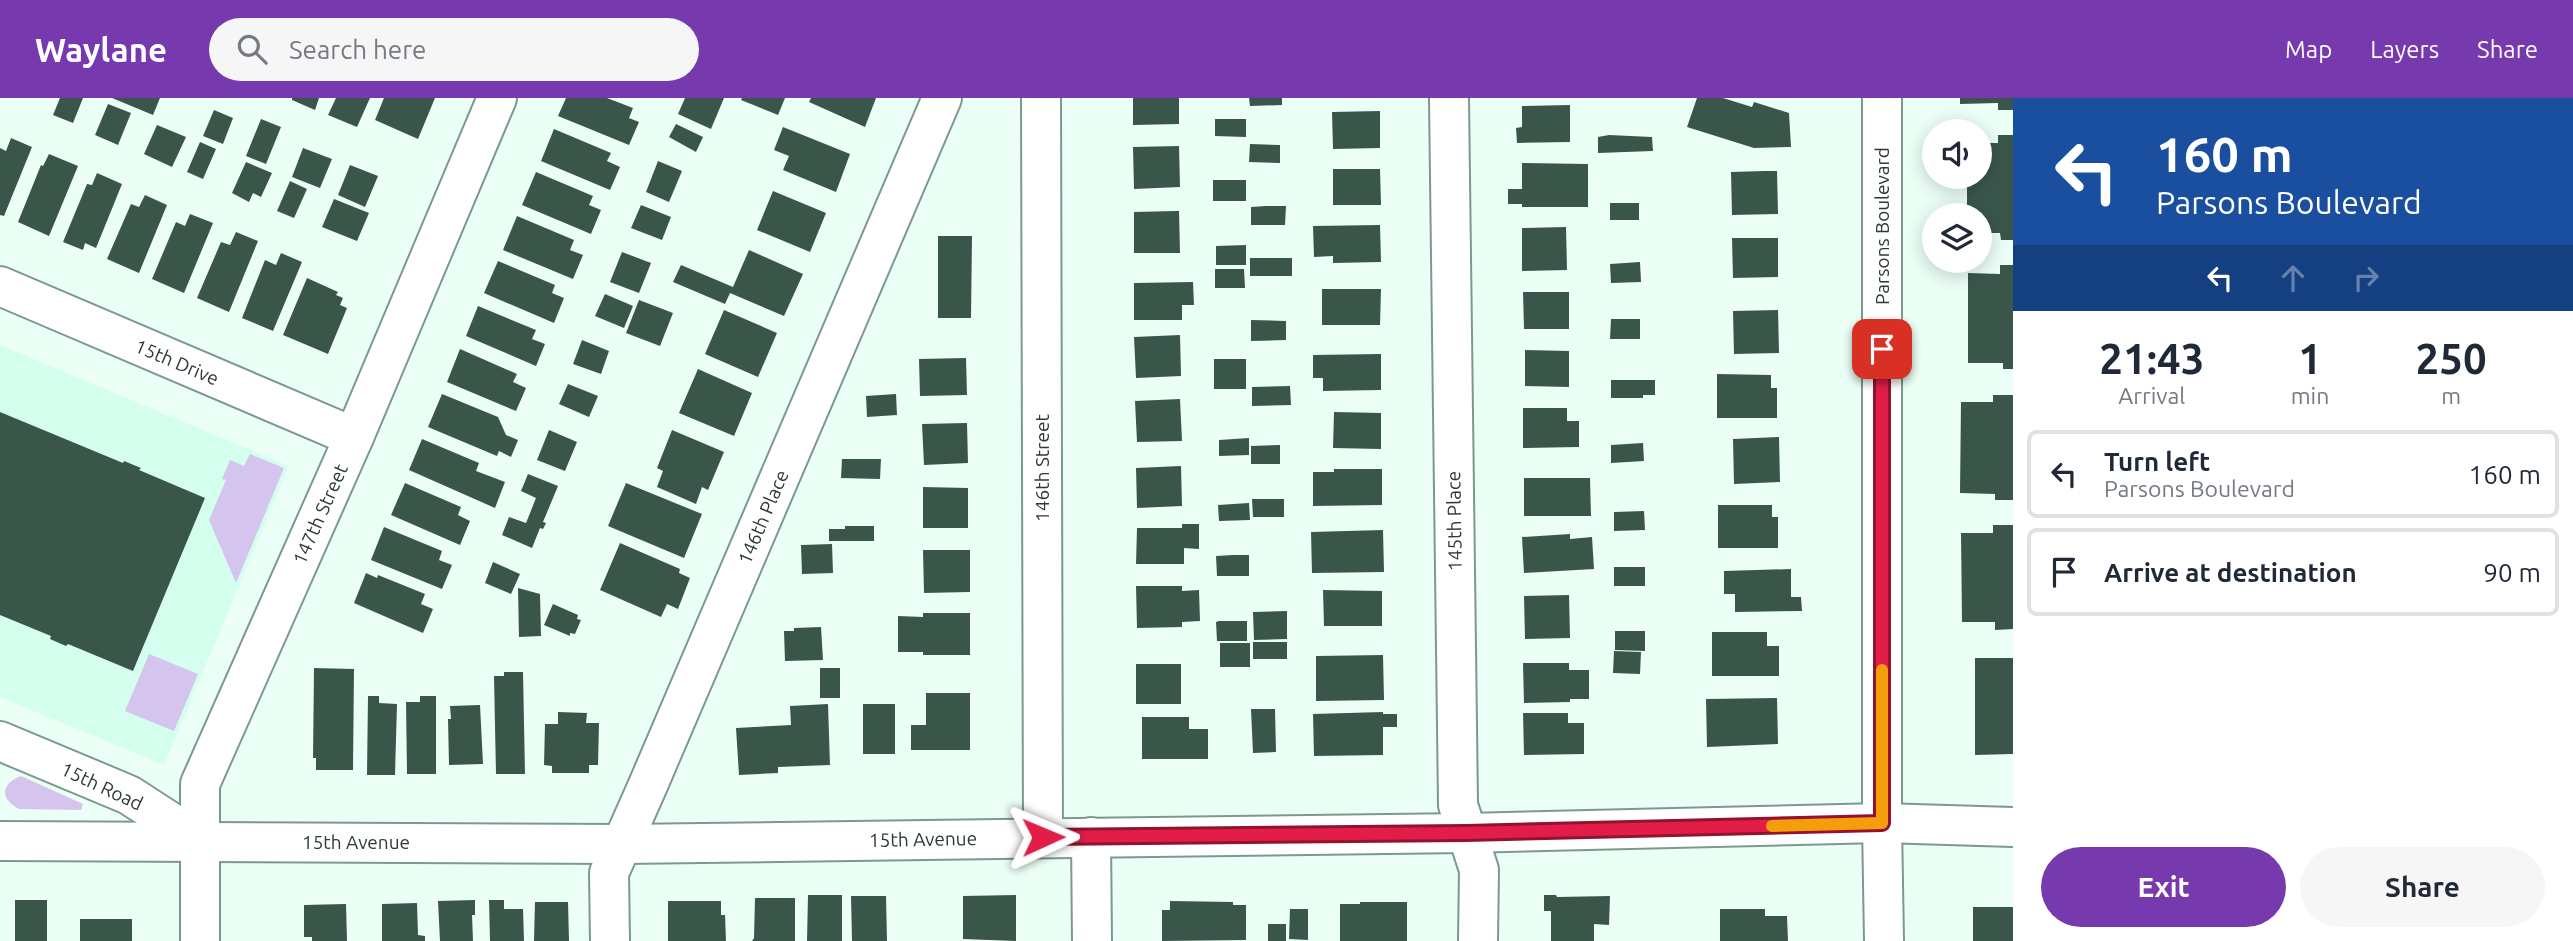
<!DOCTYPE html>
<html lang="en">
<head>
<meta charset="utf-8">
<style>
  :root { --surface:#fff; --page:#f6f6f7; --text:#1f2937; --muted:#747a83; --line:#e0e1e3; --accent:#7639ae }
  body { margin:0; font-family:Ubuntu,sans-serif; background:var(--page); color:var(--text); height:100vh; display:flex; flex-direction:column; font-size:26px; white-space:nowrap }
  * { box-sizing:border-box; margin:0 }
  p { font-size:23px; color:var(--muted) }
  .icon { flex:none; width:38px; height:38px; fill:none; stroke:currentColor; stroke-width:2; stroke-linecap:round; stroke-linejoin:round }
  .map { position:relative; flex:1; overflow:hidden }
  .details { display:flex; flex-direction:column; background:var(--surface); width:560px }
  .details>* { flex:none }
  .top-card { background:#1a4fa0; color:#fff; overflow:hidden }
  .fabs { position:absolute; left:1922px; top:21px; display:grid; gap:14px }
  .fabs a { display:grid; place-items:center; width:70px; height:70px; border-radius:50%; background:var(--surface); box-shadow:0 4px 18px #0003; font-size:35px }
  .pin { position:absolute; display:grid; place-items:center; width:60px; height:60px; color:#fff; margin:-30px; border-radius:14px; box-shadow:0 4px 10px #0006 }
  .me { position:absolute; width:77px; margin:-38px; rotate:89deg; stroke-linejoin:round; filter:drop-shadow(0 0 5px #0008) }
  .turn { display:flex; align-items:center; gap:24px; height:147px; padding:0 28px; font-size:32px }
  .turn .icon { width:91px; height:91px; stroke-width:2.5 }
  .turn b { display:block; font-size:49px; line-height:60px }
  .lanes { display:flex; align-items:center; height:66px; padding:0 28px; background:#0003; justify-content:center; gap:35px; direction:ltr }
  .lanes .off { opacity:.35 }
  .eta { display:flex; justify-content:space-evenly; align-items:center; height:119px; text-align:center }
  .eta b { font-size:42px; font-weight:600; line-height:49px }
  .primary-button { display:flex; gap:14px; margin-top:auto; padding:14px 28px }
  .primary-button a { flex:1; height:80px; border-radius:42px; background:var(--accent); color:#fff; font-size:28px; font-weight:600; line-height:80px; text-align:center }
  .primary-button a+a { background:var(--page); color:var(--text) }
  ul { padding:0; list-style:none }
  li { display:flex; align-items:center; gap:21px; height:88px; margin:0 14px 10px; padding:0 14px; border:4px solid var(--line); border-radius:10px }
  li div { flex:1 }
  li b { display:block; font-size:26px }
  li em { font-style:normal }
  header { display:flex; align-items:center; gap:42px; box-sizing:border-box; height:98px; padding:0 35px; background:var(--accent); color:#fff }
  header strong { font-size:33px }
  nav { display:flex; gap:38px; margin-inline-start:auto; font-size:24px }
  .search { width:490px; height:63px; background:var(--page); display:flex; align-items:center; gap:18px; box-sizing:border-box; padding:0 24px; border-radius:38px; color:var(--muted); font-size:26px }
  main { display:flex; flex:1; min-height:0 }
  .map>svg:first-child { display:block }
  .built { fill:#d4feed }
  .green { fill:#d5c4ed }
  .building { fill:#3a564b }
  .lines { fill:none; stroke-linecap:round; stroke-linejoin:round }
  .minor-casing { stroke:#7b9a8d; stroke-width:42 }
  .minor { stroke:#fff; stroke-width:38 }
  .route-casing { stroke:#92132f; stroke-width:18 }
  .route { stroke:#e11d48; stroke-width:12 }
  .slow { stroke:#f59e0b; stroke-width:12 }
  .labels { text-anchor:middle; stroke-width:7; stroke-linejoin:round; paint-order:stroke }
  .street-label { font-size:19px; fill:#2c3934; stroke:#fff }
</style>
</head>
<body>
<header>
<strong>Waylane</strong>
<div class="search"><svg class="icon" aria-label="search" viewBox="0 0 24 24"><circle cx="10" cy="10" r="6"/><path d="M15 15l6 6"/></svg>Search here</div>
<nav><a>Map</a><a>Layers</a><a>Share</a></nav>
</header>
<main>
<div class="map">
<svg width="2013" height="843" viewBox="0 0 2013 843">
  <rect width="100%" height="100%" fill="#ebfff6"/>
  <!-- built -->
  <polygon class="built" points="0,247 289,368 164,667 0,599"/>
  <!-- green -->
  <g class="green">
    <polygon points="250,356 284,370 236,485 209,422 226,382 222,381 230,362 244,368"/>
    <polygon points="149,556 198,576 174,633 125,613"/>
    <path d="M21,678L83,706L81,712L19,711C0,701 0,686 21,678Z"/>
  </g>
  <!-- building -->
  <g class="building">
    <polygon points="60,0 83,0 73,25 53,17"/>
    <polygon points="112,0 160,0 153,17"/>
    <polygon points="292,0 319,0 315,12 292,2"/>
    <polygon points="336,0 370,0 357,29 328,17"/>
    <polygon points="384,0 435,0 418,41 375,22"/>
    <polygon points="566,0 607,0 633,10 629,20 639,24 629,47 558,18"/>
    <polygon points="685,0 724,0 711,31 678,16"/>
    <polygon points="742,0 785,0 778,17 741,2"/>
    <polygon points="811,0 876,0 865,29 809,4"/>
    <polygon points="1133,0 1179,0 1179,26 1133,27"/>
    <polygon points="1249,0 1282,0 1282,7 1250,8"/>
    <polygon points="1697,0 1723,0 1752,9 1754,4 1789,15 1791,49 1754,50 1687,29"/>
    <polygon points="1960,0 2013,0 2013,12 1998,12 1998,5 1960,6"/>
    <polygon points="108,6 131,15 118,47 95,37"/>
    <polygon points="1570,7 1570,44 1517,45 1516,30 1522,29 1522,8"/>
    <polygon points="214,12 233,20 223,46 203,38"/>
    <polygon points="1380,13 1380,50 1333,51 1332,14"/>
    <polygon points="261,21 281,29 266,66 246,58"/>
    <polygon points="1215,21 1246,21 1246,39 1215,38"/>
    <polygon points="676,26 703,39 696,54 669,39"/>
    <polygon points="157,27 186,39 172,69 144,56"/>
    <polygon points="783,29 850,56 836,94 783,72 789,58 774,52"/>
    <polygon points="554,31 611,55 607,63 620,69 610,92 541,63"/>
    <polygon points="1609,37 1652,39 1653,53 1598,55 1598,39"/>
    <polygon points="1998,37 2013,37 2013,142 2001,142 2000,135 1979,135 1979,117 1967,117 1967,79 1979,79 1979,45 1998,45"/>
    <polygon points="11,40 32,49 4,118 0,117 0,50 6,53"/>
    <polygon points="200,44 216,51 203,81 187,74"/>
    <polygon points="1250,46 1280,47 1280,65 1249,64"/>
    <polygon points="1179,48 1180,89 1134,91 1133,49"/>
    <polygon points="303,50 332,61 320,90 292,79"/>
    <polygon points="49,56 78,68 49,138 18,124 41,67 43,68"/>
    <polygon points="658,63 682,73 669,104 646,94"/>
    <polygon points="246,64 272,75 261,99 253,95 249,104 232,95"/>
    <polygon points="1522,65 1588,66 1588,109 1522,109 1522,106 1508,106 1508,91 1522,91"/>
    <polygon points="350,67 378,78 365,109 338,97"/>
    <polygon points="1333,71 1380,71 1381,107 1333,107"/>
    <polygon points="1765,73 1777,73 1778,116 1732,117 1731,74"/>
    <polygon points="536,74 593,98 589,107 601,112 591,136 522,107"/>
    <polygon points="97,75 122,86 96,150 85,145 83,152 63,144 87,86 92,87"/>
    <rect x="1213" y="82" width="33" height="21"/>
    <polygon points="290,83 307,91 294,120 277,113"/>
    <polygon points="773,93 826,115 810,154 757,132"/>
    <polygon points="145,97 167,107 139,175 107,161 131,106 139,109"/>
    <polygon points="334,101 369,115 357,143 322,129"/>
    <rect x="1610" y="105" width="29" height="17"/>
    <polygon points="641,107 671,119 662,142 631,130"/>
    <polygon points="1266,108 1286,108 1285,127 1251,127 1251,109"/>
    <polygon points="1175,113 1179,113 1180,155 1134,155 1134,114"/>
    <polygon points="190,116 213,125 184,195 152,181 176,124 185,128"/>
    <polygon points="517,118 574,142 570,152 583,157 573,181 503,152"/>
    <polygon points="1380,127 1381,164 1333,165 1333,158 1314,159 1313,128"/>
    <polygon points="1566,129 1567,172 1522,173 1522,130"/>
    <polygon points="236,134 258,143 229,214 197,200 221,144 230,147"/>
    <polygon points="938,138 972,138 971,220 938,220"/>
    <polygon points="1732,140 1778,140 1778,179 1733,180"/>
    <polygon points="1246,147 1246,167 1216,167 1216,148"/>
    <polygon points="749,152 803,176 784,218 730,195 725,206 673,184 681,167 733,189"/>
    <polygon points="622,154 651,165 639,195 610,184"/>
    <polygon points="281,155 302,164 273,233 242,220 265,162 276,167"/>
    <rect x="1250" y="160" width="42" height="18"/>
    <polygon points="498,163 555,187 552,195 564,200 554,225 484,195"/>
    <polygon points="1640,164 1641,184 1611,185 1610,166"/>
    <polygon points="2000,167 2013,167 2013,271 2003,271 2003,265 1968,265 1968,175 2000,176"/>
    <polygon points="1215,171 1244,171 1245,190 1215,190"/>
    <polygon points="307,180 338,194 336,197 343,200 340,207 347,210 328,256 283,237"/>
    <polygon points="1193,184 1194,207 1182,207 1182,222 1134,222 1134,185"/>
    <polygon points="1322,191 1381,191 1380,227 1322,227"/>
    <polygon points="1523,194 1569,194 1569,231 1524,231"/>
    <polygon points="605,196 633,208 624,230 595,218"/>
    <polygon points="639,202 673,215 660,248 626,235"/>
    <polygon points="478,208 536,232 532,241 545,246 536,268 466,238"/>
    <polygon points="724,212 777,235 758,279 705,256"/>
    <polygon points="1778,212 1779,255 1734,256 1733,213"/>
    <polygon points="1611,221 1640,221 1640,241 1610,241"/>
    <polygon points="1251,222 1286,223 1286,242 1251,243"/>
    <polygon points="1180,237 1181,278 1136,280 1134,239"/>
    <polygon points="582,242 609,253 601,276 573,266"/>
    <polygon points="460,251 517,276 513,284 526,290 516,313 447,284"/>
    <polygon points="1525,252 1569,253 1569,289 1525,288"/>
    <polygon points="1381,256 1381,292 1323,293 1323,280 1313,280 1313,257"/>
    <polygon points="966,260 967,297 920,298 919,261"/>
    <rect x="1214" y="261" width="32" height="30"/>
    <polygon points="698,271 752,295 734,338 679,315"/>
    <polygon points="1717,276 1771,277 1771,290 1777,290 1777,320 1717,320"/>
    <polygon points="1611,282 1655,282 1655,297 1643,297 1643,300 1611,300"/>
    <polygon points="568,286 598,298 589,319 559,306"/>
    <polygon points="1290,288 1291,307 1252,308 1252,289"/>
    <polygon points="442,296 498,319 506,337 518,342 511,359 499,353 497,358 428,329"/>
    <polygon points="896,296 897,317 867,319 866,298"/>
    <polygon points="1993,297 2013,297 2013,402 1995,402 1995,396 1960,395 1961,304 1993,304"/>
    <polygon points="1180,301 1182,343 1137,344 1135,303"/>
    <polygon points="1523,310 1567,310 1567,323 1579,323 1579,349 1523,350"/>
    <polygon points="0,314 123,365 124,363 141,370 139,372 205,400 133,573 68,546 66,548 50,541 51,538 0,517"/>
    <polygon points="1334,314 1381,315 1381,351 1333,350"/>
    <polygon points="967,325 968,365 924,367 922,326"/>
    <polygon points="549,332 577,344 565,373 537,362"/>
    <polygon points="672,332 724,354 708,392 702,389 696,406 657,389 663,373 657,370"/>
    <polygon points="1779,339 1780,384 1734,386 1733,341"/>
    <polygon points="1249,340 1249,357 1219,358 1219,342"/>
    <polygon points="422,341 479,365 476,373 505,384 495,410 409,372"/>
    <polygon points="1643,345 1644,363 1611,365 1611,347"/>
    <polygon points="1280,347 1280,366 1251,366 1251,348"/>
    <polygon points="842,361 881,361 880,381 841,380"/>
    <polygon points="1181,368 1182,408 1137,410 1136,370"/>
    <polygon points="1334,371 1382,371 1382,407 1313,408 1313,374 1334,374"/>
    <polygon points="528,376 558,388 543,424 546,425 543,431 540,430 532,450 502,437 509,419 526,425 536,400 521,393"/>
    <polygon points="1524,380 1590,380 1591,418 1524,418"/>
    <polygon points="405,385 461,409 458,417 470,423 460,447 391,417"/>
    <polygon points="626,385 702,416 684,460 608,428"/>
    <polygon points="923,389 968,390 968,430 923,430"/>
    <polygon points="1252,401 1284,401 1284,419 1253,419"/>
    <polygon points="1249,405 1250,422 1219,423 1218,407"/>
    <polygon points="1718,407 1772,407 1772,419 1778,419 1778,450 1718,450"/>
    <polygon points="1644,413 1645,432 1614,433 1614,414"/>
    <polygon points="1182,426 1199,426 1199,451 1184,450 1184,466 1136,466 1137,430 1182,430"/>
    <polygon points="1993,427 2013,427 2013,531 1995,532 1995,524 1962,524 1961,435 1993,435"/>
    <polygon points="845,428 874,428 874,443 829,443 829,431 845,431"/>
    <polygon points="384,429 442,453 439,462 452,467 442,491 371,462"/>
    <polygon points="1383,432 1384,474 1312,475 1311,434"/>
    <polygon points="1570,436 1570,441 1592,439 1594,471 1524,475 1522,439"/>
    <polygon points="620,445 680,471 679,475 690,480 678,511 667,506 661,519 600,492"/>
    <polygon points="832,446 833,475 802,476 801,447"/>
    <polygon points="923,452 970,452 970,494 924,495"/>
    <polygon points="1233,457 1249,457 1249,478 1217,478 1216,458"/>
    <polygon points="493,464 520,476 511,496 485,485"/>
    <rect x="1614" y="469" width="31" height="19"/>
    <polygon points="1791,471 1791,499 1801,499 1802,513 1735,514 1735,496 1724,496 1724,473"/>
    <polygon points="366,475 377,480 378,477 425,496 421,506 433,511 423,535 354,505"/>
    <polygon points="1136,488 1182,488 1182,493 1199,492 1200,523 1182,524 1182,529 1137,530"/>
    <polygon points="518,490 540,496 541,538 519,539"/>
    <polygon points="1323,492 1382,493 1382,528 1324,528"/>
    <polygon points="1569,497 1570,540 1525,541 1524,498"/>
    <polygon points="553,506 578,517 577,521 581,522 575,536 570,535 570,538 544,527"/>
    <polygon points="1287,513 1287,541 1254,542 1253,514"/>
    <polygon points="923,515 970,515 970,557 923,557 923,554 898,554 898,518 923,519"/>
    <polygon points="1219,523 1247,523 1247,543 1217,543 1216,524"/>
    <polygon points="821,529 823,562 785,563 784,533 794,533 794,530"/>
    <polygon points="1615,533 1645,533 1645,553 1615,552"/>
    <polygon points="1712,534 1767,534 1767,548 1779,548 1779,578 1712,578"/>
    <rect x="1253" y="544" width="34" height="17"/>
    <rect x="1220" y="545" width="30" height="24"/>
    <polygon points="1614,553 1641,554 1640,576 1613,575"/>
    <polygon points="1383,557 1384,602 1316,603 1316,558"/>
    <polygon points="1975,560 2013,560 2013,656 1975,657"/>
    <polygon points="1523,565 1569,565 1569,572 1589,572 1589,601 1570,601 1570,604 1524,605"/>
    <rect x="1136" y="566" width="45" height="40"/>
    <polygon points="314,570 354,571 353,672 316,672 316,660 313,660"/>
    <rect x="820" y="570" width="20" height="30"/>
    <polygon points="504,574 523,574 525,676 496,676 494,578 504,578"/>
    <polygon points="926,595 970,595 970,652 911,652 911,627 926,627"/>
    <polygon points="368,598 379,598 379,605 397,606 395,677 367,677"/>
    <polygon points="420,598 436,598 436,676 407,676 406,604 420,604"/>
    <polygon points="1777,600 1778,646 1707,649 1706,601"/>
    <polygon points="828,606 830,667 778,669 778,675 739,677 736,630 791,627 790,608"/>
    <rect x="863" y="606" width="32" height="50"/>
    <polygon points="480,607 483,666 449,667 448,621 451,621 450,608"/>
    <polygon points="1251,611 1275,611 1276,654 1253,655"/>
    <polygon points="558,614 587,615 586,625 599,625 598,667 589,667 589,675 552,675 552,668 544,667 545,626 558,626"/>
    <polygon points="1383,614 1383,616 1397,616 1397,629 1383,629 1383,657 1314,658 1313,616"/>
    <polygon points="1523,615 1568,615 1568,625 1584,625 1584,656 1524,657"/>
    <polygon points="1142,619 1189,619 1189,631 1208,631 1208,661 1142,661"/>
    <polygon points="808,797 842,797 842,843 807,843"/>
    <polygon points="1016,797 1016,843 963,841 963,798"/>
    <polygon points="1544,797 1556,797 1557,799 1610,798 1609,827 1594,826 1594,843 1551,843 1551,813 1544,813"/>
    <polygon points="851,798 886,798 887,843 852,843"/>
    <polygon points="755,800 795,800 795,843 752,843 754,840"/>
    <rect x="15" y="802" width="32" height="41"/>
    <polygon points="475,802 475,817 472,817 473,843 440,843 438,803"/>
    <polygon points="489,802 504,802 504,811 523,811 524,843 490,843"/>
    <polygon points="668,803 721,803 721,817 725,817 726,843 668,843"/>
    <polygon points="1170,803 1233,804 1233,807 1246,807 1246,842 1162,843 1162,812 1170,812"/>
    <polygon points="535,804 568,804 569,843 534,843"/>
    <polygon points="1360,804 1407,804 1407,843 1340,843 1340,806 1360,806"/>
    <polygon points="417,805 418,837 425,838 425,843 382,843 382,806"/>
    <polygon points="346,806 347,843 312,843 312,839 304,839 304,807"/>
    <rect x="1973" y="809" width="40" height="34"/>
    <polygon points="1290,811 1308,811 1308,842 1289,841"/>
    <polygon points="1720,811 1765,811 1765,818 1787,818 1788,843 1720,843"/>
    <rect x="80" y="821" width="52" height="22"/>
    <rect x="1268" y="826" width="18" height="17"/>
  </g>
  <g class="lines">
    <defs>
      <g id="minor">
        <polyline points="1041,0 1043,739"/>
        <polyline points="1449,0 1458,707 1479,772 1478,843"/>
        <polyline points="1882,0 1882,725 1884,843"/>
        <polyline points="0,188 354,339"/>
        <polyline points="0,643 129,697 200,743"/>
        <polyline points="1091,739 1092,843"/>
        <polyline points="0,743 623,746 1466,735 1882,725 2013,729"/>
        <polyline points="200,843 200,686 354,339 497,0"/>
        <polyline points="610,843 609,775 648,687 942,0"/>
      </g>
    </defs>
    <!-- minor casing -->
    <use href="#minor" class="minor-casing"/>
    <!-- minor -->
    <use href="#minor" class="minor"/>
  </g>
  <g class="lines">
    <defs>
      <polyline id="route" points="1043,739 1466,735 1882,725 1882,251"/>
    </defs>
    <!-- route casing -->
    <use href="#route" class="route-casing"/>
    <!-- route -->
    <use href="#route" class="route"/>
    <!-- slow -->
    <polyline class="slow" points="1772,728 1882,725 1882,572"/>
  </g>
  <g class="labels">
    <!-- street labels -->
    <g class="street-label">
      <text transform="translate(1882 128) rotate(-90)" y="7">Parsons Boulevard</text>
      <text transform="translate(177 264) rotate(23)" y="7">15th Drive</text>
      <text transform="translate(1042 370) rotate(-90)" y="7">146th Street</text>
      <text transform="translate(320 416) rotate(-66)" y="7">147th Street</text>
      <text transform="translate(763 419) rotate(-67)" y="7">146th Place</text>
      <text transform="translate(1454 423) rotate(-91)" y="7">145th Place</text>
      <text transform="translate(102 688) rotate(25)" y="7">15th Road</text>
      <text transform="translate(923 741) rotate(-1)" y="7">15th Avenue</text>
      <text x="356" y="751">15th Avenue</text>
    </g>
  </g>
</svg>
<div class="fabs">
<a><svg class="icon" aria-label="sound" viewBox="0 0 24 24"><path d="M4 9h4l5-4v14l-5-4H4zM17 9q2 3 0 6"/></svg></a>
<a><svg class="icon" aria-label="layers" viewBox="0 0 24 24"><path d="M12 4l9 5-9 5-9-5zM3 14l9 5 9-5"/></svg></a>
</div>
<div class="pin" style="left:1882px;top:251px;background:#d93025"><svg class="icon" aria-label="arrive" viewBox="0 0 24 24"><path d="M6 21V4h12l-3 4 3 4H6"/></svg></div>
<svg class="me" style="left:1043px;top:739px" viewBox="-20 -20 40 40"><path d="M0-17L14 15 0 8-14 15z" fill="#e11d48" stroke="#fff" stroke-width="4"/></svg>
</div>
<section class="details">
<div class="top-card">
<div class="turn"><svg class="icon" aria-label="left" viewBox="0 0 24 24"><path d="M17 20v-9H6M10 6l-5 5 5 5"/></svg><div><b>160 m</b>Parsons Boulevard</div></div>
<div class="lanes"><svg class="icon" aria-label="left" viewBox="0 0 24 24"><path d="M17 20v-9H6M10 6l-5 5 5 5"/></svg><svg class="icon off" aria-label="ahead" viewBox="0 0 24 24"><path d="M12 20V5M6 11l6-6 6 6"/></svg><svg class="icon off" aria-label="right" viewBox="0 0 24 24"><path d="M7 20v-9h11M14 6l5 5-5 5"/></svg></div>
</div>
<div class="eta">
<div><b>21:43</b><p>Arrival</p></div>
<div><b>1</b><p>min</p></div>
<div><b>250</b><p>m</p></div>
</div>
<ul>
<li><svg class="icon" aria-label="left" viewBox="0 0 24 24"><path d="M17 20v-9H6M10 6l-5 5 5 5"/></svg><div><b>Turn left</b><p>Parsons Boulevard</p></div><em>160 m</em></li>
<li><svg class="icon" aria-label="arrive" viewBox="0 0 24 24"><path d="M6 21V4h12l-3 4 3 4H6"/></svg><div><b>Arrive at destination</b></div><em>90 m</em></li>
</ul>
<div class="primary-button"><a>Exit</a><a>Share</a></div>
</section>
</main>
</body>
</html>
